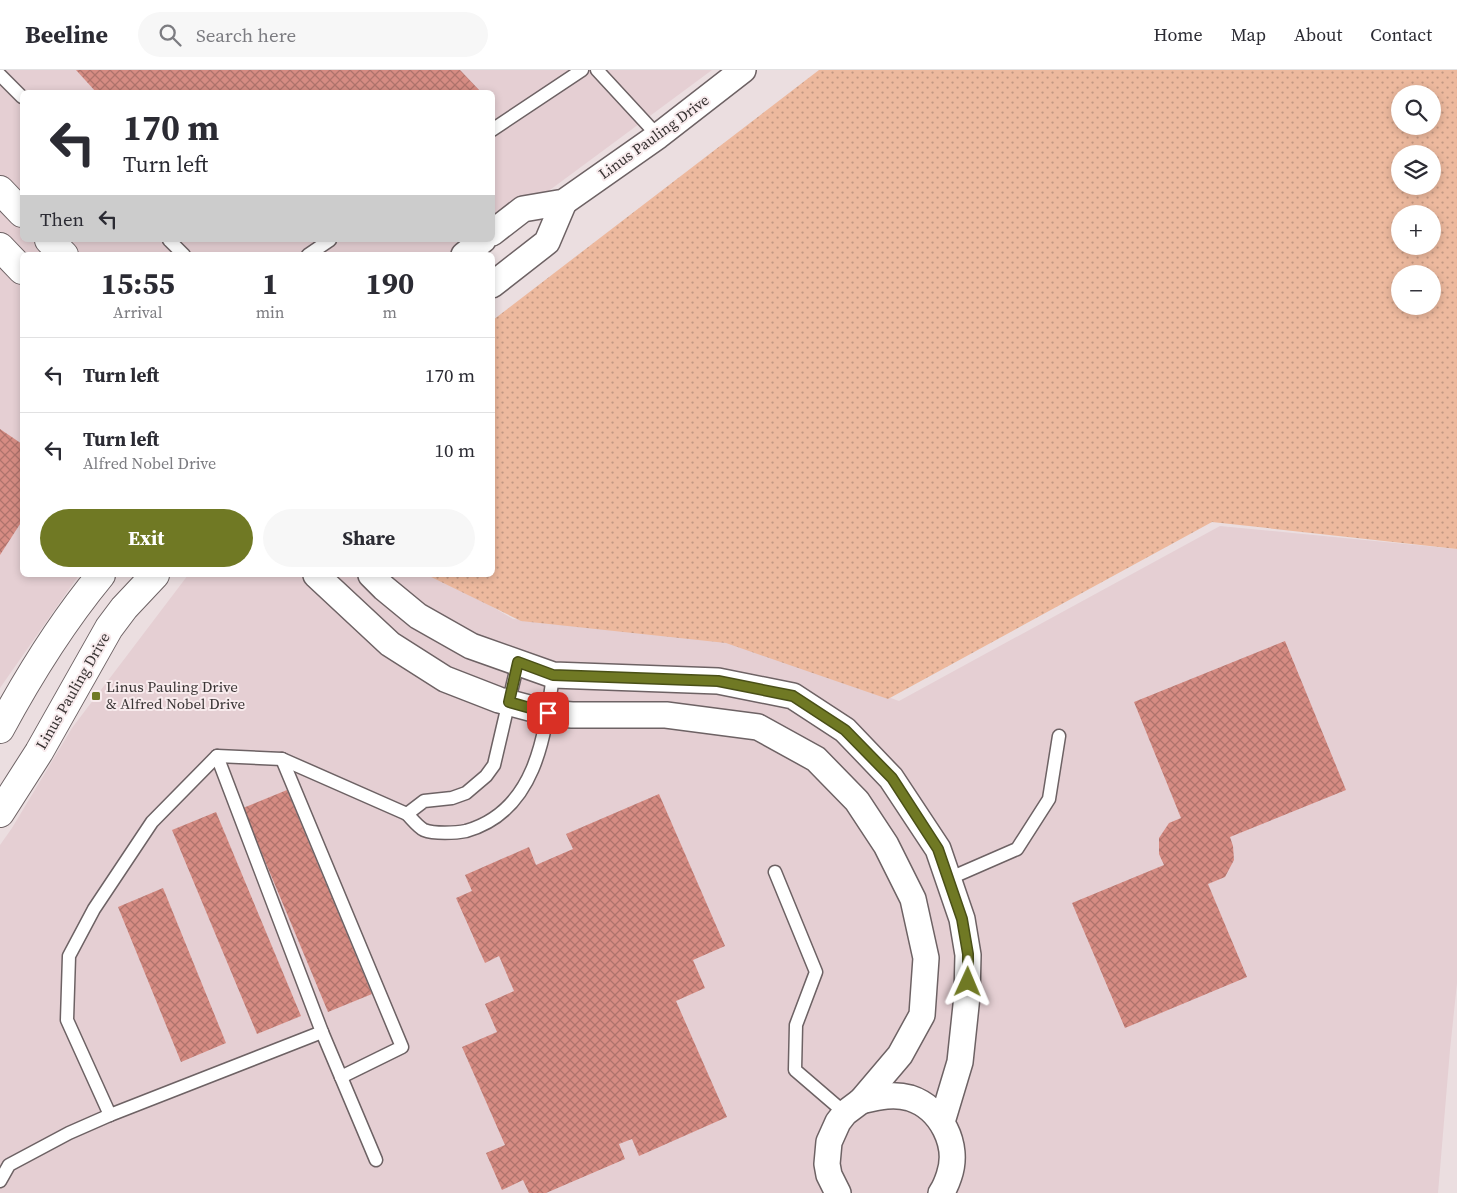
<!DOCTYPE html>
<html lang="en">
<head>
<meta charset="utf-8">
<style>
  :root { --surface:#fff; --page:#f7f7f7; --text:#2b2b33; --muted:#7c7c81; --line:#e1e1e2; --accent:#707924 }
  body { margin:0; font-family:"Source Serif 4",serif; background:var(--page); color:var(--text); height:100vh; display:flex; flex-direction:column; font-size:19px; white-space:nowrap }
  * { box-sizing:border-box; margin:0 }
  p { font-size:16px; color:var(--muted) }
  .icon { flex:none; width:28px; height:28px; fill:none; stroke:currentColor; stroke-width:2; stroke-linecap:round; stroke-linejoin:round }
  .map { position:relative; flex:1; overflow:hidden }
  .panel { position:absolute; left:20px; top:182px; width:475px; height:325px; display:flex; flex-direction:column; background:var(--surface); border-radius:8px; box-shadow:0 2px 8px #0003 }
  .panel>* { flex:none }
  .guide { position:absolute; left:20px; top:20px; width:475px; height:152px; border-radius:8px; box-shadow:0 2px 8px #0003; background:#fff; color:var(--text); overflow:hidden }
  .buttons { position:absolute; left:1391px; top:15px; display:grid; gap:10px }
  .buttons a { display:grid; place-items:center; width:50px; height:50px; border-radius:50%; background:var(--surface); box-shadow:0 2px 8px #0003; font-size:25px }
  .pin { position:absolute; display:grid; place-items:center; width:42px; height:42px; color:#fff; margin:-21px; border-radius:10px; box-shadow:0 2px 8px #0006 }
  .me { position:absolute; width:55px; margin:-28px; rotate:1deg; stroke-linejoin:round; filter:drop-shadow(0 0 4px #0008) }
  .turn { display:flex; align-items:center; gap:18px; height:105px; padding:0 20px; font-size:22px }
  .turn .icon { width:65px; height:65px; stroke-width:2.5 }
  .turn b { display:block; font-size:35px; line-height:42px }
  .then { display:flex; align-items:center; height:48px; padding:0 20px; background:#0003; gap:10px; font-size:19px }
  .eta { display:flex; justify-content:space-evenly; align-items:center; height:85px; text-align:center }
  .eta b { font-size:30px; font-weight:700; line-height:35px }
  .action { display:flex; gap:10px; margin-top:auto; padding:10px 20px }
  .action a { flex:1; height:58px; border-radius:30px; background:var(--accent); color:#fff; font-size:20px; font-weight:700; line-height:58px; text-align:center }
  .action a+a { background:var(--page); color:var(--text) }
  ul { padding:0; list-style:none }
  li { display:flex; align-items:center; gap:15px; height:75px; padding:0 20px; border-top:1px solid var(--line) }
  li div { flex:1 }
  li b { display:block; font-size:19px }
  li em { font-style:normal }
  header { display:flex; align-items:center; gap:30px; box-sizing:border-box; height:70px; padding:0 25px; background:var(--surface); border-bottom:1px solid var(--line) }
  header strong { font-size:24px }
  nav { display:flex; gap:28px; margin-inline-start:auto; font-size:18px }
  .search { width:350px; height:45px; background:var(--page); display:flex; align-items:center; gap:12px; box-sizing:border-box; padding:0 18px; border-radius:28px; color:var(--muted); font-size:19px }
  .map>svg:first-child { display:block }
  .built { fill:#e5cfd3 }
  .grass { fill:url(#grass-dots); fill-rule:evenodd }
  .building { fill:url(#building-cross-hatch) }
  .lines { fill:none; stroke-linecap:round; stroke-linejoin:round }
  .service-casing { stroke:#6d6264; stroke-width:15 }
  .minor-casing { stroke:#6d6264; stroke-width:28 }
  .tertiary-casing { stroke:#6d6264; stroke-width:30 }
  .service { stroke:#fff; stroke-width:12 }
  .minor { stroke:#fff; stroke-width:25 }
  .tertiary { stroke:#fff; stroke-width:28 }
  .route-casing { stroke:#494f17; stroke-width:12 }
  .route { stroke:#707924; stroke-width:9 }
  .poi-dot { fill:#707924; stroke:#f8ebed; stroke-width:2 }
  .labels { text-anchor:middle; stroke-width:4; stroke-linejoin:round; paint-order:stroke }
  .street-label { font-size:15px; fill:#393434; stroke:#f8ebed }
  .poi-label { font-size:15px; fill:#393434; stroke:#f8ebed; text-anchor:start }
</style>
</head>
<body>
<header>
<strong>Beeline</strong>
<div class="search"><svg class="icon" aria-label="search" viewBox="0 0 24 24"><circle cx="10" cy="10" r="6"/><path d="M15 15l6 6"/></svg>Search here</div>
<nav><a>Home</a><a>Map</a><a>About</a><a>Contact</a></nav>
</header>
<div class="map">
<svg width="1457" height="1123" viewBox="0 0 1457 1123">
  <defs>
    <pattern id="grass-dots" width="8" height="8" patternUnits="userSpaceOnUse" patternTransform="scale(1.25)"><rect width="8" height="8" fill="#edb99e"/><path d="M2 2h.1M6 6h.1" fill="none" stroke="#c19782" stroke-width="1.8" stroke-linecap="round"/></pattern>
    <pattern id="building-cross-hatch" width="8" height="8" patternUnits="userSpaceOnUse" patternTransform="scale(1.25)"><rect width="8" height="8" fill="#d68c83"/><path d="M0 0l8 8M0 8l8-8" fill="none" stroke="#af736c"/></pattern>
  </defs>
  <rect width="100%" height="100%" fill="#ebdee0"/>
  <!-- built -->
  <g class="built">
    <polygon points="0,0 712,0 493,162 492,22 22,22 22,170 481,170 461,185 22,185 22,505 79,505 0,618"/>
    <polygon points="1220,456 1457,479 1457,913 1450,980 1438,1123 0,1123 0,775 12,758 72,658 188,505 438,505 513,549 726,569 899,631"/>
  </g>
  <!-- grass -->
  <path class="grass" d="M819,0H1457V479L1212,452L888,629L726,573L521,551L427,505H492L493,250ZM1400,24H1432V56H1400ZM1400,84H1432V116H1400ZM1400,144H1432V176H1400ZM1400,204H1432V236H1400Z"/>
  <!-- building -->
  <g class="building">
    <polygon points="76,0 460,0 481,22 96,22"/>
    <polygon points="0,359 22,374 22,451 0,485"/>
    <polygon points="1285,571 1346,720 1230,767 1233,776 1234,790 1225,807 1208,814 1247,907 1125,958 1072,833 1164,795 1159,784 1159,768 1169,753 1181,748 1134,632"/>
    <polygon points="287,720 372,924 328,942 243,738"/>
    <polygon points="659,724 725,876 693,890 705,918 676,931 727,1047 639,1086 632,1069 619,1074 625,1089 546,1123 529,1123 523,1110 502,1120 486,1083 505,1075 462,977 497,962 485,934 514,921 499,886 485,893 456,828 472,821 465,805 529,777 536,795 573,779 566,764"/>
    <polygon points="216,742 301,946 257,964 172,760"/>
    <polygon points="163,818 226,973 181,992 118,837"/>
  </g>
  <g class="lines">
    <defs>
      <g id="service">
        <polyline points="597,0 658,66"/>
        <polyline points="0,5 22,27"/>
        <polyline points="492,60 582,0"/>
        <polyline points="169,170 184,185"/>
        <polyline points="308,185 330,170"/>
        <path d="M518,592L494,695L486,706L466,723L452,728L424,731L407,744C412,749 418,757 424,760C434,764 456,763 466,761C536,741 545,666 553,605"/>
        <polyline points="282,689 402,977 341,1007"/>
        <polyline points="775,802 816,902 796,955 795,1000 845,1043"/>
        <polyline points="948,809 1017,779 1049,729 1059,666"/>
        <polyline points="322,962 376,1090"/>
        <polyline points="110,1045 322,962 217,686"/>
        <polyline points="0,1111 9,1095 69,1063 110,1045 67,950 69,886 94,839 152,752 217,686 282,689 407,744"/>
      </g>
      <g id="minor">
        <polyline points="492,163 523,139 564,132 658,66 743,0"/>
        <polyline points="464,185 483,170"/>
        <polyline points="492,215 547,172 564,132"/>
        <polyline points="316,505 390,574 445,609 499,630 548,643 572,645 666,645 758,657 816,689 857,731 886,775 913,829 926,888 922,945 900,985 861,1031 845,1043 838,1052 829,1072 827,1094 829,1105 838,1123"/>
        <polyline points="371,505 384,518 418,546 471,576 553,605 718,611 793,626 845,660 891,708 938,779 962,849 968,885 967,926 960,992 942,1052"/>
        <path d="M861,1031C878,1027 893,1023 910,1028C941,1038 960,1075 949,1106C947,1112 945,1118 941,1123"/>
      </g>
      <g id="tertiary">
        <polyline points="0,120 22,143"/>
        <polyline points="49,170 64,185"/>
        <polyline points="0,177 22,200"/>
        <path d="M0,659C28,607 63,551 101,505"/>
        <polyline points="0,743 39,682 109,558 124,538 155,505"/>
      </g>
    </defs>
    <!-- service casing -->
    <use href="#service" class="service-casing"/>
    <!-- minor casing -->
    <use href="#minor" class="minor-casing"/>
    <!-- tertiary casing -->
    <use href="#tertiary" class="tertiary-casing"/>
    <!-- service -->
    <use href="#service" class="service"/>
    <!-- minor -->
    <use href="#minor" class="minor"/>
    <!-- tertiary -->
    <use href="#tertiary" class="tertiary"/>
  </g>
  <g class="lines">
    <defs>
      <polyline id="route" points="548,643 509,632 518,592 553,605 718,611 793,626 845,660 892,708 938,779 962,849 968,884 968,912"/>
    </defs>
    <!-- route casing -->
    <use href="#route" class="route-casing"/>
    <!-- route -->
    <use href="#route" class="route"/>
  </g>
  <!-- markers -->
  <rect class="poi-dot" x="91" y="621" width="10" height="10" rx="2.5"/>
  <g class="labels">
    <!-- street labels -->
    <g class="street-label">
      <text transform="translate(654 67) rotate(-36)" y="5">Linus Pauling Drive</text>
      <text transform="translate(73 621) rotate(-60)" y="5">Linus Pauling Drive</text>
    </g>
    <!-- poi labels -->
    <g class="poi-label">
      <text x="106" y="622">Linus Pauling Drive<tspan x="106" dy="17">&amp; Alfred Nobel Drive</tspan></text>
    </g>
  </g>
</svg>
<div class="buttons">
<a><svg class="icon" aria-label="search" viewBox="0 0 24 24"><circle cx="10" cy="10" r="6"/><path d="M15 15l6 6"/></svg></a>
<a><svg class="icon" aria-label="layers" viewBox="0 0 24 24"><path d="M12 4l9 5-9 5-9-5zM3 14l9 5 9-5"/></svg></a>
<a>+</a>
<a>−</a>
</div>
<div class="pin" style="left:548px;top:643px;background:#d93025"><svg class="icon" aria-label="arrive" viewBox="0 0 24 24"><path d="M6 21V4h12l-3 4 3 4H6"/></svg></div>
<svg class="me" style="left:968px;top:912px" viewBox="-20 -20 40 40"><path d="M0-17L14 15 0 8-14 15z" fill="#707924" stroke="#fff" stroke-width="4"/></svg>
<div class="guide">
<div class="turn"><svg class="icon" aria-label="left" viewBox="0 0 24 24"><path d="M17 20v-9H6M10 6l-5 5 5 5"/></svg><div><b>170 m</b>Turn left</div></div>
<div class="then">Then<svg class="icon" aria-label="left" viewBox="0 0 24 24"><path d="M17 20v-9H6M10 6l-5 5 5 5"/></svg></div>
</div>
<section class="panel">
<div class="eta">
<div><b>15:55</b><p>Arrival</p></div>
<div><b>1</b><p>min</p></div>
<div><b>190</b><p>m</p></div>
</div>
<ul>
<li><svg class="icon" aria-label="left" viewBox="0 0 24 24"><path d="M17 20v-9H6M10 6l-5 5 5 5"/></svg><div><b>Turn left</b></div><em>170 m</em></li>
<li><svg class="icon" aria-label="left" viewBox="0 0 24 24"><path d="M17 20v-9H6M10 6l-5 5 5 5"/></svg><div><b>Turn left</b><p>Alfred Nobel Drive</p></div><em>10 m</em></li>
</ul>
<div class="action"><a>Exit</a><a>Share</a></div>
</section>
</div>
</body>
</html>
